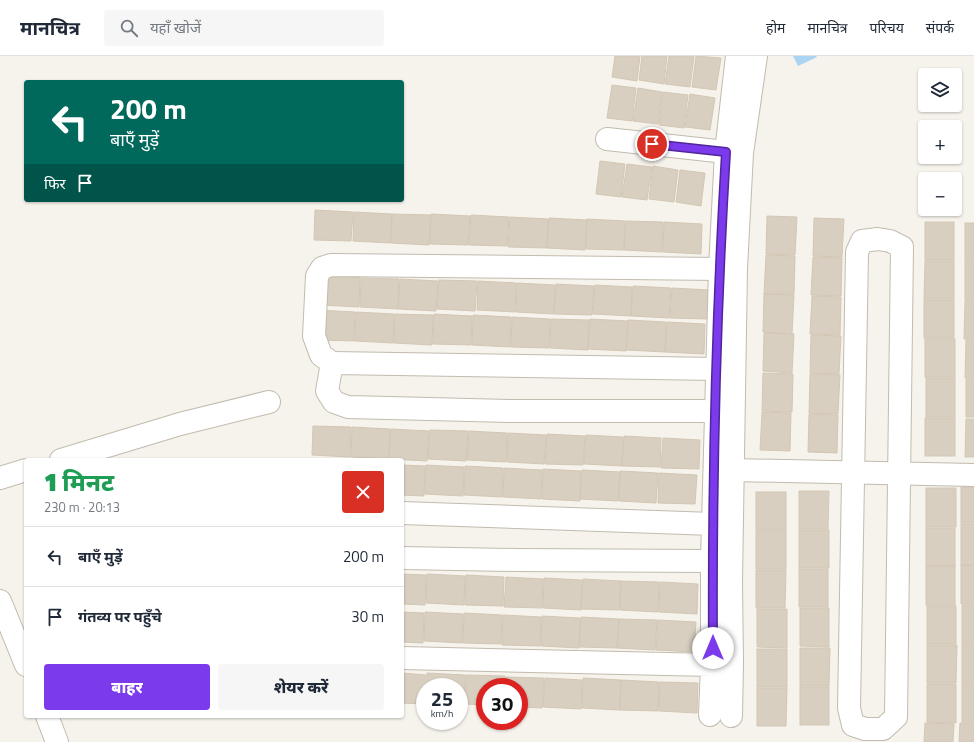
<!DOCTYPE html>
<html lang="hi">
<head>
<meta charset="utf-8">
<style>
  :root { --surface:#fff; --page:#f6f6f7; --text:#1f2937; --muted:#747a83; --line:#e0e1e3; --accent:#7c3aed }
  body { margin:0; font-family:"Titillium Web","Noto Sans Devanagari",sans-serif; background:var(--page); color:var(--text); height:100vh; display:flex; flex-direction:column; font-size:15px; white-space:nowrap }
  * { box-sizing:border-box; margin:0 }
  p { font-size:13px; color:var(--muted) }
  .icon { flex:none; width:22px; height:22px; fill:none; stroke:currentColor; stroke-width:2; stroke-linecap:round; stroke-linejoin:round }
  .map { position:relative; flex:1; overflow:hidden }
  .details { position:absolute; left:24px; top:402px; width:380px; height:260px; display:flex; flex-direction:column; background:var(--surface); border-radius:4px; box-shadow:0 1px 3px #0004 }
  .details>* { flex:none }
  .top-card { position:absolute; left:24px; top:24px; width:380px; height:122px; border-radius:4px; box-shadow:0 1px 3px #0004; background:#00695c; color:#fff; overflow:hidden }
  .buttons { position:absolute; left:918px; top:12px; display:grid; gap:8px }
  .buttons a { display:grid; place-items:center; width:44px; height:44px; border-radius:4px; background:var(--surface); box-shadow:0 1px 3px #0004; font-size:20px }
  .speed { position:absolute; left:416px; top:622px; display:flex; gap:8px; font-size:20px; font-weight:700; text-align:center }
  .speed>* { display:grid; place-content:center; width:52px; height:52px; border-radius:50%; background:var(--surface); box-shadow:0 1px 3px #0004; line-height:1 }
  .speed small { font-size:10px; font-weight:400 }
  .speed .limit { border:6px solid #d22; background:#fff; color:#111 }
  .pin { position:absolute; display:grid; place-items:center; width:34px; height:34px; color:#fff; margin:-17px; border:2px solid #fff; border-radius:50%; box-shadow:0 1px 4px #0007 }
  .me { position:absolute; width:44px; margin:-22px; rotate:0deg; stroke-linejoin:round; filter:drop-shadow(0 0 3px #0008) }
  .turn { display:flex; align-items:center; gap:14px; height:84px; padding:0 20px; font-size:18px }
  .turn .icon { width:52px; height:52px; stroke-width:2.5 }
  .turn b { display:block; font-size:28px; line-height:34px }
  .then { display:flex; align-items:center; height:38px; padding:0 20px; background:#0003; gap:8px; font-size:15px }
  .round { display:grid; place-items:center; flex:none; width:42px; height:42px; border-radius:4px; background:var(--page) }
  .headline { display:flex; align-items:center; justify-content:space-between; height:68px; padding:0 20px }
  h1 { font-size:24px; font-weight:800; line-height:30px; color:#1e9e55 }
  .cta { display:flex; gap:8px; margin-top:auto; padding:8px 20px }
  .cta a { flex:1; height:46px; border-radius:4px; background:var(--accent); color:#fff; font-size:16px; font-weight:800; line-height:46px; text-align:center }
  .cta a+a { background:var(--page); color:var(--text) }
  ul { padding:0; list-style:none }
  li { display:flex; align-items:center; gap:12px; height:60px; padding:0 20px; border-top:1px solid var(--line) }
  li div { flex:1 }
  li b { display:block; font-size:15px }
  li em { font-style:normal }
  header { display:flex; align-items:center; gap:24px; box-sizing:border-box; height:56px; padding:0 20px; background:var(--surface); border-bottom:1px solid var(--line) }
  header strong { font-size:19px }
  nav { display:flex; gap:22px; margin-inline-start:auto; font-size:14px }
  .search { width:280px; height:36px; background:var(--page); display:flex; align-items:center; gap:10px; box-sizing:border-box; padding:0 14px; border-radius:4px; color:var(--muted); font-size:15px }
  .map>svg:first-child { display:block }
  .water { fill:#a9d4f2 }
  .building { fill:#d8cfc1; stroke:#d3c7b4 }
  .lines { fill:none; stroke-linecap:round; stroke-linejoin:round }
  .minor-casing { stroke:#c2bbae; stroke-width:24 }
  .minor { stroke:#fff; stroke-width:22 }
  .route-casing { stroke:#51269a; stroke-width:10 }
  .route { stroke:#7c3aed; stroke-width:7 }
</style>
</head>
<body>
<header>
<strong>मानचित्र</strong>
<div class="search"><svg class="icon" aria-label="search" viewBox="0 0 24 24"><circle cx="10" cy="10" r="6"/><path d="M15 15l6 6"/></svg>यहाँ खोजें</div>
<nav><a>होम</a><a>मानचित्र</a><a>परिचय</a><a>संपर्क</a></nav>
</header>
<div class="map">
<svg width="974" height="686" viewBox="0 0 974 686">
  <rect width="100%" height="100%" fill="#f6f3ec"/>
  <!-- water -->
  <polygon class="water" points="793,0 816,0 817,1 798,10"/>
  <!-- building -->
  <g class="building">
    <polygon points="615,0 640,0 637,25 612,21"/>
    <polygon points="642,0 667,0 664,28 639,24"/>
    <polygon points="669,0 694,0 690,31 665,28"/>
    <polygon points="696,0 721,2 716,34 692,31"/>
    <polygon points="612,29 636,32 632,65 607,62"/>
    <polygon points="638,32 662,36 658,68 633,65"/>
    <polygon points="663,36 688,39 684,72 659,69"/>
    <polygon points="690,38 715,42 710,74 685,71"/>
    <polygon points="600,105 625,108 621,141 596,138"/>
    <polygon points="627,108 652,111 647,144 622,141"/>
    <polygon points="653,110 678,114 674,146 649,143"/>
    <polygon points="680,114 705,117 701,150 676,146"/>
    <polygon points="315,154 353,156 351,185 314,184"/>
    <polygon points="354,156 392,158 390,187 353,185"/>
    <polygon points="392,158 431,159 429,189 391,187"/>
    <polygon points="431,158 470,160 468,189 430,188"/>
    <polygon points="471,159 509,161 507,190 469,189"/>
    <polygon points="767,160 797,161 795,199 766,198"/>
    <polygon points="510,161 548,163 547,192 508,191"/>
    <polygon points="549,162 587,164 585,194 547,192"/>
    <polygon points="814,162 844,163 842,201 813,200"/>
    <polygon points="587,163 625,165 624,194 586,193"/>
    <polygon points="626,165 663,166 662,196 624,194"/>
    <polygon points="664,166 702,168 701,198 663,196"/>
    <rect x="925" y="166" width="29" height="38"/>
    <rect x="965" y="167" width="9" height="38"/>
    <polygon points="766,199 795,200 794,238 764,238"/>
    <polygon points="813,201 842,202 841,240 811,239"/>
    <polygon points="925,205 954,205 954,243 924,243"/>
    <rect x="965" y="206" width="9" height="38"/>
    <polygon points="322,220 360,221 359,251 321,249"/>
    <polygon points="361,222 399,223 398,253 360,251"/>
    <polygon points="400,223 438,225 436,255 398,253"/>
    <polygon points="439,224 477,225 475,255 437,253"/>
    <polygon points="478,225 516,227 515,256 477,254"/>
    <polygon points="517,227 555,229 554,258 516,256"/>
    <polygon points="556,228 594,230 592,259 554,258"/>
    <polygon points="595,229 632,231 631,260 593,258"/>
    <polygon points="633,230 671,232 669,262 631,260"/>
    <polygon points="672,232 710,234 708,263 670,262"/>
    <polygon points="764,238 794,239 792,278 763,276"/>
    <polygon points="812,240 841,241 840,279 810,278"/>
    <rect x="924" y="244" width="30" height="38"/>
    <polygon points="965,245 974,245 974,283 964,283"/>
    <polygon points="317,254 355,256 354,285 316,284"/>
    <polygon points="356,256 394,258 393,287 355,285"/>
    <polygon points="395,258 433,259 432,289 394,287"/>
    <polygon points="434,258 472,260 471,289 433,288"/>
    <polygon points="473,259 511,261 510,291 472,289"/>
    <polygon points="512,261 550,263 549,292 511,291"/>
    <polygon points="551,263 589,264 588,294 550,292"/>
    <polygon points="590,263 628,265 626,295 588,293"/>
    <polygon points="628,264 666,266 665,296 626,294"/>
    <polygon points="667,266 705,268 704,298 665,296"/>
    <polygon points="764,277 794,278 792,317 763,315"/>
    <polygon points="811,279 841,280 839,318 810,317"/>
    <rect x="925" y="283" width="30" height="38"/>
    <polygon points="966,284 974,284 974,322 965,322"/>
    <polygon points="763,317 793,318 792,356 762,355"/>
    <polygon points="810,318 840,319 838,358 809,357"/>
    <rect x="926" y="322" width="29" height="39"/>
    <rect x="966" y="323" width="8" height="38"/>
    <polygon points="762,356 791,357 790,395 760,394"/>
    <polygon points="809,358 838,359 837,397 808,396"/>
    <rect x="925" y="362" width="30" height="38"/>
    <polygon points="966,363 974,363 974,401 965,401"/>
    <polygon points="313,370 351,371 350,401 312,399"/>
    <polygon points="352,371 390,373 389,403 351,401"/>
    <polygon points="391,373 429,375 427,405 389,403"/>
    <polygon points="430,374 468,375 466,405 428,403"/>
    <polygon points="469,375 507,377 506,406 467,404"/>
    <polygon points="508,377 546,379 544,408 507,406"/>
    <polygon points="547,378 585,380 583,409 545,408"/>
    <polygon points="586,379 623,381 622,410 584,408"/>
    <polygon points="624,380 661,382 660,411 622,410"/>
    <polygon points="663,382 700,384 699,413 661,412"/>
    <polygon points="402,409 425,410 424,440 402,439"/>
    <polygon points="426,409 464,411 463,440 425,438"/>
    <polygon points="465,410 503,412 502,441 464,439"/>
    <polygon points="504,412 542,414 541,443 503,441"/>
    <polygon points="543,413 581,415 580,445 542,443"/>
    <polygon points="582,414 620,416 618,445 580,443"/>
    <polygon points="620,415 658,417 656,447 619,445"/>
    <polygon points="659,417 697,419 695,448 658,447"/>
    <rect x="961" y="431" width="13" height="39"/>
    <rect x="926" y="432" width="30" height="39"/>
    <polygon points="799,435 829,435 828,473 799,473"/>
    <rect x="756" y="436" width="30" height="38"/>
    <rect x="961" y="471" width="13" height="38"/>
    <rect x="926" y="472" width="29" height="38"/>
    <rect x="799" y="474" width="30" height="38"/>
    <rect x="756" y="475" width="30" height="38"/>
    <polygon points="961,509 974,510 974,548 961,548"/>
    <rect x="926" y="510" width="29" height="39"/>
    <rect x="799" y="513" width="29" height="38"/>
    <polygon points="756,514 786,514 785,552 756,552"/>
    <polygon points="402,518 426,519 425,549 402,548"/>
    <polygon points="427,518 465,520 464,549 426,547"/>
    <polygon points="466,519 504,521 503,550 465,549"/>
    <polygon points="506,521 543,523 542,552 504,551"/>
    <polygon points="544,522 582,524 581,554 543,552"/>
    <polygon points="583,523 621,525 619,554 581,553"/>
    <polygon points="621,525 659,526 658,556 620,554"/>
    <polygon points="660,526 698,528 697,558 659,556"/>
    <rect x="962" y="549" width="12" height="38"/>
    <rect x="927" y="550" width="29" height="38"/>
    <polygon points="800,552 829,552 829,591 800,590"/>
    <polygon points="757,553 787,553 787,592 757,591"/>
    <polygon points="402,556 424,557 423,587 402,586"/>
    <polygon points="425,556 463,558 462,587 424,585"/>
    <polygon points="464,557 502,559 501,588 463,587"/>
    <polygon points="503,559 541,561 540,590 502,589"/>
    <polygon points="542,560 580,562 579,592 541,590"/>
    <polygon points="581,561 619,563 617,592 579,591"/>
    <polygon points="619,563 657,564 655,594 617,592"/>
    <polygon points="658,564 696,566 694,596 656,594"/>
    <rect x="962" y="588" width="12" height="38"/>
    <polygon points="927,589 957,589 956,627 927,627"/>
    <polygon points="800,592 830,592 829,630 800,630"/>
    <rect x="757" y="593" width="30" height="38"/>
    <polygon points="402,617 426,619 425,648 402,647"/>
    <polygon points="427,617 465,619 464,649 459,648 459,631 427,631"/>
    <polygon points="466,619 505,620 504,631 485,631 485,649 465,648"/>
    <polygon points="506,621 544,622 542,652 519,651 519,631 505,631"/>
    <polygon points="545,622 582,624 581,653 543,651"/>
    <polygon points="583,622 621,624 620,654 582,652"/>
    <polygon points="621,624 659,626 658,655 620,654"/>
    <polygon points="660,626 698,627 697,657 659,655"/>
    <rect x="962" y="627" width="12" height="39"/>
    <polygon points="927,628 956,628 956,667 927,666"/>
    <rect x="800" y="631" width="29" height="38"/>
    <polygon points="757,632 787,632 786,670 757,670"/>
    <polygon points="925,667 954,668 953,686 924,686"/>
    <polygon points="960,667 974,667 974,686 959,686"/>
  </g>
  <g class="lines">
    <defs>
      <g id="minor">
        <polyline points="737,0 726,96 720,213 712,505 712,609 732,607 731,525 736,212 742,97 756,0"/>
        <polyline points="607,83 726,96"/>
        <polygon points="878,183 890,185 902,191 896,661 883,673 865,673 853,669 849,652 857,196 862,185"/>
        <polyline points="332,307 321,299 314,280 317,220 322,212 331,209 720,213"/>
        <polyline points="716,355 510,355 348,351 334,346 327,335 332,307 717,313"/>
        <polyline points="61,404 180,368 269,346"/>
        <polyline points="733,414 974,419"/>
        <polyline points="0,422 26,414"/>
        <polyline points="402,457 713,468"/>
        <polyline points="402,502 517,504 712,505"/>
        <polyline points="0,545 26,609"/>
        <polyline points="402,602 712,609 710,659"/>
        <polyline points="47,660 57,686"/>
        <polyline points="731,660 732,607"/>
      </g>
    </defs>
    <!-- minor casing -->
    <use href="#minor" class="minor-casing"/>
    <!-- minor -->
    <use href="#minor" class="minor"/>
  </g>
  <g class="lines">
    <defs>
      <path id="route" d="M652,88L726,96C716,260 712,426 713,592"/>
    </defs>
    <!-- route casing -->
    <use href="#route" class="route-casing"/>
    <!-- route -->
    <use href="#route" class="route"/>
  </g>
</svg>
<div class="buttons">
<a><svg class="icon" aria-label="layers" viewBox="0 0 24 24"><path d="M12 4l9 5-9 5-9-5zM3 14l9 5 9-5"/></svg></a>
<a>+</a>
<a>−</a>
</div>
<div class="speed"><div>25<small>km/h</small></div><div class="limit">30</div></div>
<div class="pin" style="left:652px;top:88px;background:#d93025"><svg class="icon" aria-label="arrive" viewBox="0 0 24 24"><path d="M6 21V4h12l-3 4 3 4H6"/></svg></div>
<svg class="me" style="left:713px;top:592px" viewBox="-20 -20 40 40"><circle r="19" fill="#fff"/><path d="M0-13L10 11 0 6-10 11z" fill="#7c3aed"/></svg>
<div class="top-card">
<div class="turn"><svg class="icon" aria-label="left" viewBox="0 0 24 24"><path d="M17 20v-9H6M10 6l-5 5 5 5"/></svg><div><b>200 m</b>बाएँ मुड़ें</div></div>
<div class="then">फिर<svg class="icon" aria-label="arrive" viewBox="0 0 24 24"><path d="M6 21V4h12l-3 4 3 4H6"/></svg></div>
</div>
<section class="details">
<div class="headline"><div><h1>1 मिनट</h1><p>230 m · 20:13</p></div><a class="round" style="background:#d93025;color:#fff"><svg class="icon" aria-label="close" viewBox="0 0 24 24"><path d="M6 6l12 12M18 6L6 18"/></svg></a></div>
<ul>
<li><svg class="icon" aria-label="left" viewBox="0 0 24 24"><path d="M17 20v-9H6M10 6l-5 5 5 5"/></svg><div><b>बाएँ मुड़ें</b></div><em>200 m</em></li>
<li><svg class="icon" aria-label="arrive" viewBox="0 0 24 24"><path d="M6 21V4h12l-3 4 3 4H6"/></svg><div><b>गंतव्य पर पहुँचे</b></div><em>30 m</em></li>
</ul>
<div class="cta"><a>बाहर</a><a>शेयर करें</a></div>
</section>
</div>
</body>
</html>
